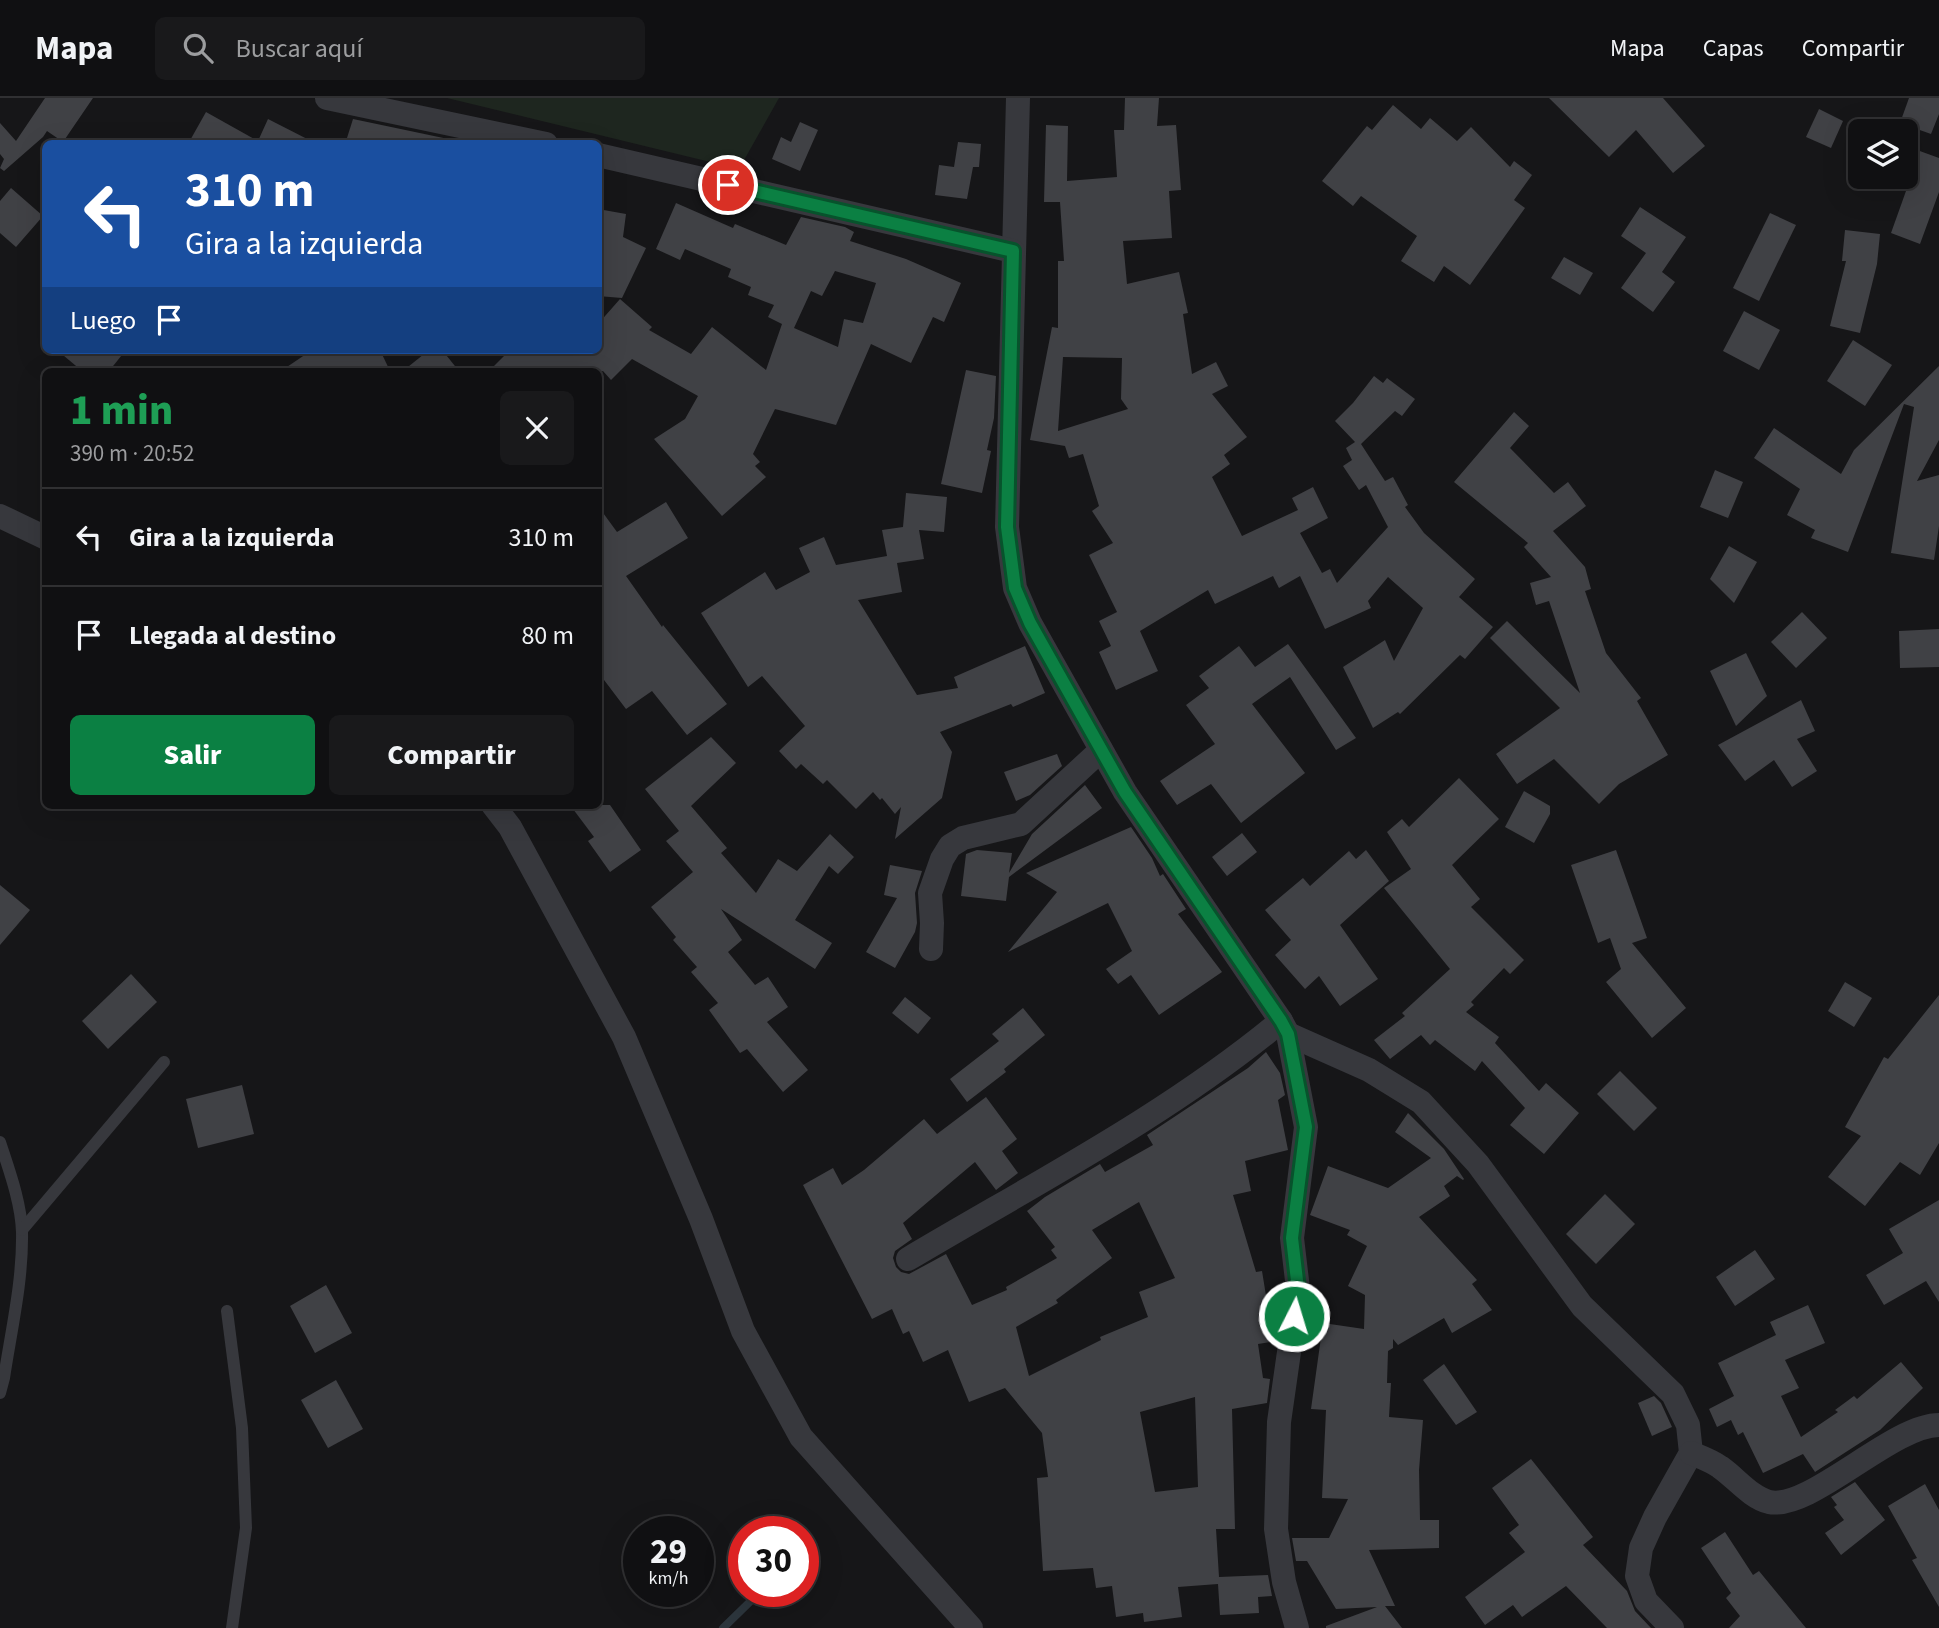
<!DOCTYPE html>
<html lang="es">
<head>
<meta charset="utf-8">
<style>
  :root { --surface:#101012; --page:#19191b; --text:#f1f3f6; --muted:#9c9d9f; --line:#303032; --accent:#0b8043 }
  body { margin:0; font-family:"Source Sans 3",sans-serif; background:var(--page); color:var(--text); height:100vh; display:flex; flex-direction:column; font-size:26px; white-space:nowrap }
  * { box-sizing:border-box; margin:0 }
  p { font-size:23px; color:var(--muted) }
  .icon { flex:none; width:38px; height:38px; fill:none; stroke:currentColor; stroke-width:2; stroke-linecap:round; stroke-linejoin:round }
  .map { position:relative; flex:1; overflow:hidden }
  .side { position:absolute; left:42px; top:270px; width:560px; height:441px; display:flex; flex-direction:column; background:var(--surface); border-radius:10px; box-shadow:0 7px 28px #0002,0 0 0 2px var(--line) }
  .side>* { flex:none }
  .top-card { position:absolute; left:42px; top:42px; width:560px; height:214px; border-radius:10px; box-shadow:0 7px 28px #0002,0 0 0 2px var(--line); background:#1a4fa0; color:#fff; overflow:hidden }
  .buttons { position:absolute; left:1848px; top:21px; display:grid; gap:14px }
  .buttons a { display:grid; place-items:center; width:70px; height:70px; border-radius:10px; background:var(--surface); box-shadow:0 7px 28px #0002,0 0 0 2px var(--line); font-size:35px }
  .speed { position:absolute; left:623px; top:1418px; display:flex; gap:14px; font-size:35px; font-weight:700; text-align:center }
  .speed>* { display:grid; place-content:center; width:91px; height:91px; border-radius:50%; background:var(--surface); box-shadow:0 7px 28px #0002,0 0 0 2px var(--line); line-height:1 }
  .speed small { font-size:18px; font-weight:400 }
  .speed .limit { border:10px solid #d22; background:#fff; color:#111 }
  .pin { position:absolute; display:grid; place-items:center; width:60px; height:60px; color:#fff; margin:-30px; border:4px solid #fff; border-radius:50%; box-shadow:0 2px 7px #0007 }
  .me { position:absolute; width:77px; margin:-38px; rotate:5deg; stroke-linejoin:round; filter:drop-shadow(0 0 5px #0008) }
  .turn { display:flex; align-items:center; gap:24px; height:147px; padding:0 28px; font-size:32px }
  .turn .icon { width:91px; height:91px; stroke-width:2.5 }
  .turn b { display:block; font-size:49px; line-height:60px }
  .then { display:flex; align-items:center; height:66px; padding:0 28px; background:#0003; gap:14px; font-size:26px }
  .round { display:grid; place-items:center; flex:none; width:74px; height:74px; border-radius:10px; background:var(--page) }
  .summary { display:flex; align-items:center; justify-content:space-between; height:119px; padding:0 28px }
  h1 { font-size:42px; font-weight:800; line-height:52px; color:#1e9e55 }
  .button { display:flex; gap:14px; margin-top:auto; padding:14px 28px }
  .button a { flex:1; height:80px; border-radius:10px; background:var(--accent); color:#fff; font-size:28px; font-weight:800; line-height:80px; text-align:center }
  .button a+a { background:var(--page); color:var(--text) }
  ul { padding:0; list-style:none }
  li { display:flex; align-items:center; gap:21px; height:98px; padding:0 28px; border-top:2px solid var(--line) }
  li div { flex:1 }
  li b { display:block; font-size:26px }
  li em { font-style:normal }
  header { display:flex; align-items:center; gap:42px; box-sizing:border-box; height:98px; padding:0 35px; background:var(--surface); border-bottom:2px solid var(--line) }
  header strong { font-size:33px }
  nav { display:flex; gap:38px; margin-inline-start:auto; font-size:24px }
  .search { width:490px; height:63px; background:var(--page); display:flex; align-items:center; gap:18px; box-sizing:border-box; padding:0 24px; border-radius:10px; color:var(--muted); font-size:26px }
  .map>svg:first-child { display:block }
  .green { fill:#1e261f }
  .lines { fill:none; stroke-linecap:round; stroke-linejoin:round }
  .stream { stroke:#2c353c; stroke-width:8 }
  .building { fill:#404145; fill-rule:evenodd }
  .lane { stroke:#37383d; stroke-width:12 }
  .street { stroke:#37383d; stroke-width:24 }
  .route-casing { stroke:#07532c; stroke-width:18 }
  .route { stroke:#0b8043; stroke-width:12 }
</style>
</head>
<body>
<header>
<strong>Mapa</strong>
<div class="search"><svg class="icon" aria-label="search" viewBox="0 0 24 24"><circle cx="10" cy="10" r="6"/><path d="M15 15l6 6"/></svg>Buscar aquí</div>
<nav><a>Mapa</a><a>Capas</a><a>Compartir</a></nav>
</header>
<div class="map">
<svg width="1939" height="1530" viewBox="0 0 1939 1530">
  <rect width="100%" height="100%" fill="#161618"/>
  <!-- green -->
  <polygon class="green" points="447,0 779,0 739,71"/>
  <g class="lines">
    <!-- stream -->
    <polyline class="stream" points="723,1530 761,1493"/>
  </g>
  <!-- building -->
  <g class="building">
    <polygon points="45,0 93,0 63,44 47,33 43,39 4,73 0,70 4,61 0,56 0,25 16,43"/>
    <path d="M1125,0H1159L1157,28L1176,27L1181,92L1169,93L1172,140L1123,143L1127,186L1179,174L1188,215L1183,216L1192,276L1216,264L1228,288L1212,296L1247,339L1224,357L1230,366L1212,379L1242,438L1298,412L1292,400L1313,389L1328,420L1300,435L1322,475L1330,471L1337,485L1388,429L1366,387L1359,392L1343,368L1352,362L1346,350L1355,344L1335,323L1353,305L1374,278L1383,285L1387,280L1415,301L1402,318L1395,313L1361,346L1385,383L1393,379L1408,407L1405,409L1424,435L1475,481L1459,499L1493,529L1465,561L1460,557L1400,616L1398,614L1373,630L1343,569L1385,542L1394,563L1423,510L1388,479L1368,503L1371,510L1325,531L1300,478L1279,490L1273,478L1215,506L1208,492L1140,533L1158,573L1116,592L1099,554L1111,548L1099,523L1117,514L1089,457L1113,445L1092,413L1099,408L1083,356L1069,360L1065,348L1030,342L1052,229L1058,230V163H1064L1060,104H1044L1046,27L1068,28L1067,83L1117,79L1114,32H1124ZM1063,259L1122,260L1121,301L1128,311L1058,333Z"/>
    <polygon points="1549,0 1663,0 1705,48 1673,75 1636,32 1609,59"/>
    <polygon points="1909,0 1939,0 1939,16 1931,36 1900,25"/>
    <polygon points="1393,7 1421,31 1430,20 1457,43 1471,29 1510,69 1514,63 1532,77 1514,102 1525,110 1470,187 1444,168 1434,184 1401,163 1417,138 1361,98 1353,108 1322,83 1367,28 1372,32"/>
    <polygon points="1819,11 1843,23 1831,50 1806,39"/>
    <polygon points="206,14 258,43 268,21 317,46 188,46"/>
    <polygon points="353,21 453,42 453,46 365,46 347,40"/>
    <polygon points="800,24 818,32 800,73 772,61 781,39 791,44"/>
    <polygon points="958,44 981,46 979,69 973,69 967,101 935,97 939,67 954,69"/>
    <polygon points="1906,48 1939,60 1939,94 1920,146 1891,135 1906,93"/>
    <polygon points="11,90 43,118 16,149 0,135 0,103"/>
    <path d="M676,105L733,130L735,126L786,147L801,119L845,129L854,134L850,143L906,161L961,185L944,224L933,219L911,265L871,246L836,327L775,311L753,356L760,364L755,368L766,379L722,418L654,341L685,321L698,298L632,261L611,282L603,273H489L510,252H598V226L620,201L652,229L649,232L691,256L712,229L766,272L782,226L768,219L774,207L748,197L751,189L728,179L731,171L685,151L680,162L656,151ZM835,173L876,185L863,225L844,221L838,249L794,230L811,193L822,198Z"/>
    <polygon points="1640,109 1686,139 1662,174 1675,184 1653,214 1621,190 1646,155 1621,138"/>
    <polygon points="598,111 626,116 623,139 646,150 622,200 598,198"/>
    <polygon points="1770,115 1796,127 1759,203 1733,190"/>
    <polygon points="1845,132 1880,136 1877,166 1860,235 1830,228 1846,163 1842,163"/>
    <polygon points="1564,159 1593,175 1580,197 1551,180"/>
    <polygon points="1744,213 1780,232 1759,272 1723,253"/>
    <polygon points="1853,242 1892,267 1865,308 1827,283"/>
    <polygon points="57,252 126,252 109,273 82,273"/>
    <polygon points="312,252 380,252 390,273 281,273"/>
    <polygon points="429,252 442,252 459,273 403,273"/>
    <polygon points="1939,268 1939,342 1917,383 1939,377 1939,428 1934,462 1891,455 1914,309 1904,306 1848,454 1811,440 1815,432 1787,417 1800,391 1754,360 1774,330 1841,376 1854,352"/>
    <polygon points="966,272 996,278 994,320 987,352 991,353 982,395 941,386"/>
    <polygon points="1514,314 1529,328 1510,350 1554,395 1568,384 1586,408 1553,433 1585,469 1591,491 1585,493 1606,555 1641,600 1637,603 1668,657 1619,686 1599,706 1554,661 1517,686 1496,656 1560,610 1490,540 1507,523 1580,595 1549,503 1536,507 1530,485 1551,479 1524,449 1528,445 1454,384"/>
    <polygon points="1715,372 1743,384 1728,420 1700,409"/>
    <polygon points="906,395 947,399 944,434 919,432 924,461 897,465 902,494 858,502 917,597 958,590 954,579 1025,548 1045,595 1013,609 1011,606 940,634 952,654 942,700 895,741 901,709 895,716 882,700 880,702 873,694 856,711 827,682 823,686 801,666 796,671 779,653 805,628 762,578 748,589 701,515 765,474 776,492 810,474 799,450 824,439 836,467 887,458 882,432 903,429"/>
    <polygon points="666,404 688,440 626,478 662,529 663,527 727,606 687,637 652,593 626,611 598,574 598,408 617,434"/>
    <polygon points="1729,448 1757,464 1734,505 1710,481"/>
    <polygon points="1802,514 1827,540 1796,570 1771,544"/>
    <polygon points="1939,531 1939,569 1900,570 1899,533"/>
    <polygon points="1288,546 1356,640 1336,652 1290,579 1252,606 1305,675 1241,725 1211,686 1177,707 1160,683 1215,646 1186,607 1209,590 1199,578 1239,548 1255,569"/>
    <polygon points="1746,555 1767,598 1736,628 1710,573"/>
    <polygon points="1801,602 1815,633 1797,641 1817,673 1792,689 1774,662 1745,683 1718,647"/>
    <polygon points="711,639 736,665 691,708 727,750 721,755 756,795 778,761 797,773 830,736 854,759 838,776 829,768 795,822 832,845 815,871 721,811 742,842 728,854 755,887 768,879 788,909 767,924 808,972 783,994 747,951 740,955 709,912 718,905 691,874 697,869 673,842 676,839 651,809 693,774 666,743 679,733 645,691"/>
    <polygon points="1057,656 1062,668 1030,697 1016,703 1004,674"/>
    <polygon points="1459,680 1499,721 1452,767 1480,801 1471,809 1524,862 1510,876 1504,870 1471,904 1474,907 1466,914 1499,939 1495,945 1539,993 1546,985 1579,1015 1544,1056 1510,1027 1525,1010 1482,963 1475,973 1435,942 1430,947 1421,937 1390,961 1374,942 1405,918 1402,915 1450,871 1384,790 1411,771 1387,734 1402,721 1409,729"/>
    <polygon points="1085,687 1102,710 1009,779 1006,803 961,798 966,756 977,752 1012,755 1009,775 1032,736"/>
    <polygon points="1524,693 1550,708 1550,716 1534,745 1505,729"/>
    <polygon points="570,707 610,707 641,752 610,774 588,743 594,739"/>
    <polygon points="1131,729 1152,760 1160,778 1163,776 1186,811 1178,816 1222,874 1159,917 1131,877 1118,886 1106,871 1132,853 1108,805 1008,854 1057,794 1026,775"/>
    <polygon points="1242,735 1257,754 1227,778 1212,759"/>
    <polygon points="1366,752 1389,783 1340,827 1378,881 1340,908 1319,878 1305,891 1275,857 1291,842 1265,812 1303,780 1310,788 1349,753 1356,761"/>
    <polygon points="1616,752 1647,840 1632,845 1686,910 1652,940 1606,884 1621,871 1610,840 1598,845 1571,767"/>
    <polygon points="890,767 922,773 915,795 917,825 915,834 895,870 866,854 897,800 884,797"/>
    <polygon points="0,787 30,812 0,847"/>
    <polygon points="131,876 157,904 108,951 82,923"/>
    <polygon points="1845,884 1872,900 1854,929 1828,913"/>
    <polygon points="1939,897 1939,1045 1920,1077 1900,1064 1865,1108 1828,1079 1861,1038 1845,1029 1884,959 1888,961"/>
    <polygon points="905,899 931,920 918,936 892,915"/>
    <polygon points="1023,910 1045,937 1004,971 1006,974 967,1004 950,981 999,943 992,936"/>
    <path d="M1266,954L1280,975L1285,997L1278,1002L1288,1052L1245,1063L1251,1093L1233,1097L1256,1174L1262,1173L1268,1210L1276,1208L1279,1222L1276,1243L1258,1246L1263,1280L1270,1281L1267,1305L1232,1311L1235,1431H1216L1219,1479L1268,1477L1272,1498L1258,1499L1259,1515L1220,1517L1218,1486L1178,1489L1182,1519L1144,1524L1143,1515L1116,1519L1112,1488L1096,1490L1093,1470L1043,1473L1037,1380L1048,1379L1042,1335L1005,1290L969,1304L948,1252L923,1264L909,1233L903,1236L892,1211L872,1221L803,1087L833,1070L842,1087L864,1072L924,1021L937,1036L986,999L1017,1041L1002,1053L1018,1075L996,1092L975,1064L903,1125L912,1141L895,1153L893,1160L896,1169L901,1174L909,1176L946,1156L972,1207L1007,1192L1006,1189L1057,1160L1051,1152L1055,1149L1027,1113L1045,1099L1100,1066L1105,1074L1153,1047L1147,1037L1248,970ZM1139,1104L1175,1180L1139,1194L1148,1219L1100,1239L1101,1242L1029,1278L1016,1229L1058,1205L1056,1202L1112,1160L1092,1132ZM1195,1299L1198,1389L1155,1394L1140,1314Z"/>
    <polygon points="1620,973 1657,1010 1634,1033 1597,996"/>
    <polygon points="242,987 254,1036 198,1050 186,1001"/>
    <polygon points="1408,1015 1444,1051 1464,1081 1463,1082 1457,1078 1444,1088 1450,1098 1419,1119 1477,1182 1472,1186 1492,1212 1452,1235 1444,1220 1398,1247 1393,1241 1393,1250 1388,1253 1387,1285 1391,1285 1389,1319 1423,1322 1419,1372 1420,1422 1439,1422 1439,1450 1369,1452 1395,1508 1385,1508 1402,1530 1326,1530 1326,1528 1377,1509 1336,1511 1307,1463 1296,1463 1292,1440 1329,1440 1348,1401 1322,1400 1326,1312 1311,1311 1323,1225 1364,1231 1365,1197 1348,1188 1367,1148 1347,1137 1350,1132 1310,1117 1328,1068 1388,1090 1431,1060 1395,1034"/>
    <polygon points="1605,1096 1635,1126 1596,1166 1566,1136"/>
    <polygon points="1939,1102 1939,1204 1926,1183 1884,1207 1866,1177 1903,1155 1889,1131"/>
    <polygon points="1755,1152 1775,1181 1735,1208 1716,1179"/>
    <polygon points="326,1187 352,1235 315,1255 290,1208"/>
    <polygon points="1808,1207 1825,1245 1785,1262 1799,1290 1781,1298 1801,1339 1838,1314 1835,1312 1854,1298 1857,1301 1901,1264 1923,1290 1880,1332 1815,1374 1803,1356 1763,1375 1743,1334 1738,1337 1731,1322 1717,1329 1709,1311 1734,1298 1718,1265 1776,1237 1770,1224"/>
    <polygon points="1444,1266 1477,1314 1456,1327 1423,1282"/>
    <polygon points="336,1282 363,1331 328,1350 301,1302"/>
    <polygon points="1654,1298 1661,1305 1672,1329 1652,1338 1638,1305"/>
    <polygon points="1531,1361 1593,1439 1583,1447 1627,1493 1635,1513 1651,1530 1607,1530 1566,1488 1522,1519 1513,1507 1485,1527 1465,1499 1525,1454 1509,1435 1519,1427 1492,1390"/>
    <polygon points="1855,1384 1885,1422 1841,1457 1825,1435 1844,1422 1834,1409 1837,1407 1831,1399"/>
    <polygon points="1925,1386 1939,1412 1939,1509 1912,1462 1917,1460 1888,1408"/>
    <polygon points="1725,1434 1753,1477 1759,1473 1806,1530 1729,1530 1740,1518 1726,1500 1731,1495 1701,1450"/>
  </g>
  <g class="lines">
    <!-- lane -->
    <g class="lane">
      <path d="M0,1044C9,1072 21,1104 22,1134C23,1183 11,1233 4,1280L0,1295"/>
      <polyline points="22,1132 164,964"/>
      <polyline points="227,1213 242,1330 246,1430 232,1530"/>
    </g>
    <!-- street -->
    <g class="street">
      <polyline points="327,0 546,46"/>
      <polyline points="1018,0 1007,429 1015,490 1030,525 1125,694 1281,923 1288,936 1306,1029 1292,1140 1298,1191 1279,1324 1276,1431 1284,1484 1297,1530"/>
      <polyline points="598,57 1013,153"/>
      <polyline points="0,418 46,440"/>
      <polyline points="493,707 510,729 624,939 701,1121 743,1233 801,1339 971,1530"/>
      <polyline points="931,851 932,825 930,795 942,761 950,748 963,740 1021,726 1101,652"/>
      <polyline points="1288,936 1369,972 1421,1004 1478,1066 1582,1208 1673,1296 1688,1327 1691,1355 1655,1419 1641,1450 1637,1478 1646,1503 1672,1530"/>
      <path d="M908,1161C1034,1086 1168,1017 1281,923"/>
      <path d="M1691,1355C1701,1359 1712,1363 1720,1369C1736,1380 1750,1399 1769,1404C1810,1413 1892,1327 1939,1327"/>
    </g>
  </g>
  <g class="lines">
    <defs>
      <polyline id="route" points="728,87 1013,153 1007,429 1015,490 1030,525 1125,694 1281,923 1288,936 1306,1029 1292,1140 1298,1191 1294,1218"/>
    </defs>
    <!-- route casing -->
    <use href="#route" class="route-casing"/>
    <!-- route -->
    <use href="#route" class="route"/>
  </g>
</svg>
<div class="buttons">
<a><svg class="icon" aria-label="layers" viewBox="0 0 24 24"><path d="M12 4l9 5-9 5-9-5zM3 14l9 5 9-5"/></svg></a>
</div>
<div class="speed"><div>29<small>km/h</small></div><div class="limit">30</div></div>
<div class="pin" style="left:728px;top:87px;background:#d93025"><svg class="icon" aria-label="arrive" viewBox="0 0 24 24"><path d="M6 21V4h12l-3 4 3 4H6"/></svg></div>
<svg class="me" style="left:1294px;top:1218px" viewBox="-20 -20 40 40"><circle r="17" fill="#0b8043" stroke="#fff" stroke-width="3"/><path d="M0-11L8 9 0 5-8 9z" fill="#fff"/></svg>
<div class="top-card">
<div class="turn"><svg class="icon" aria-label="left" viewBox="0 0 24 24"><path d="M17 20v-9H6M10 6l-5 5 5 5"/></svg><div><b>310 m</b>Gira a la izquierda</div></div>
<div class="then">Luego<svg class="icon" aria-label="arrive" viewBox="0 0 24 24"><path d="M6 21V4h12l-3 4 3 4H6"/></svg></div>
</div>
<section class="side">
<div class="summary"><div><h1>1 min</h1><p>390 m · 20:52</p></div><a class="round"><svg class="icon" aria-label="close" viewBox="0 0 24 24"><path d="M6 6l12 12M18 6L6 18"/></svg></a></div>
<ul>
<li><svg class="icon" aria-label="left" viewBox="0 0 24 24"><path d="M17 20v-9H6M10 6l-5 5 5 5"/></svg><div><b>Gira a la izquierda</b></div><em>310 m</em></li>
<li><svg class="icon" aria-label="arrive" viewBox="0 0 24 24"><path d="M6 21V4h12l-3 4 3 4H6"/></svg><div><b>Llegada al destino</b></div><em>80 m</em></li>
</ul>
<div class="button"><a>Salir</a><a>Compartir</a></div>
</section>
</div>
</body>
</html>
